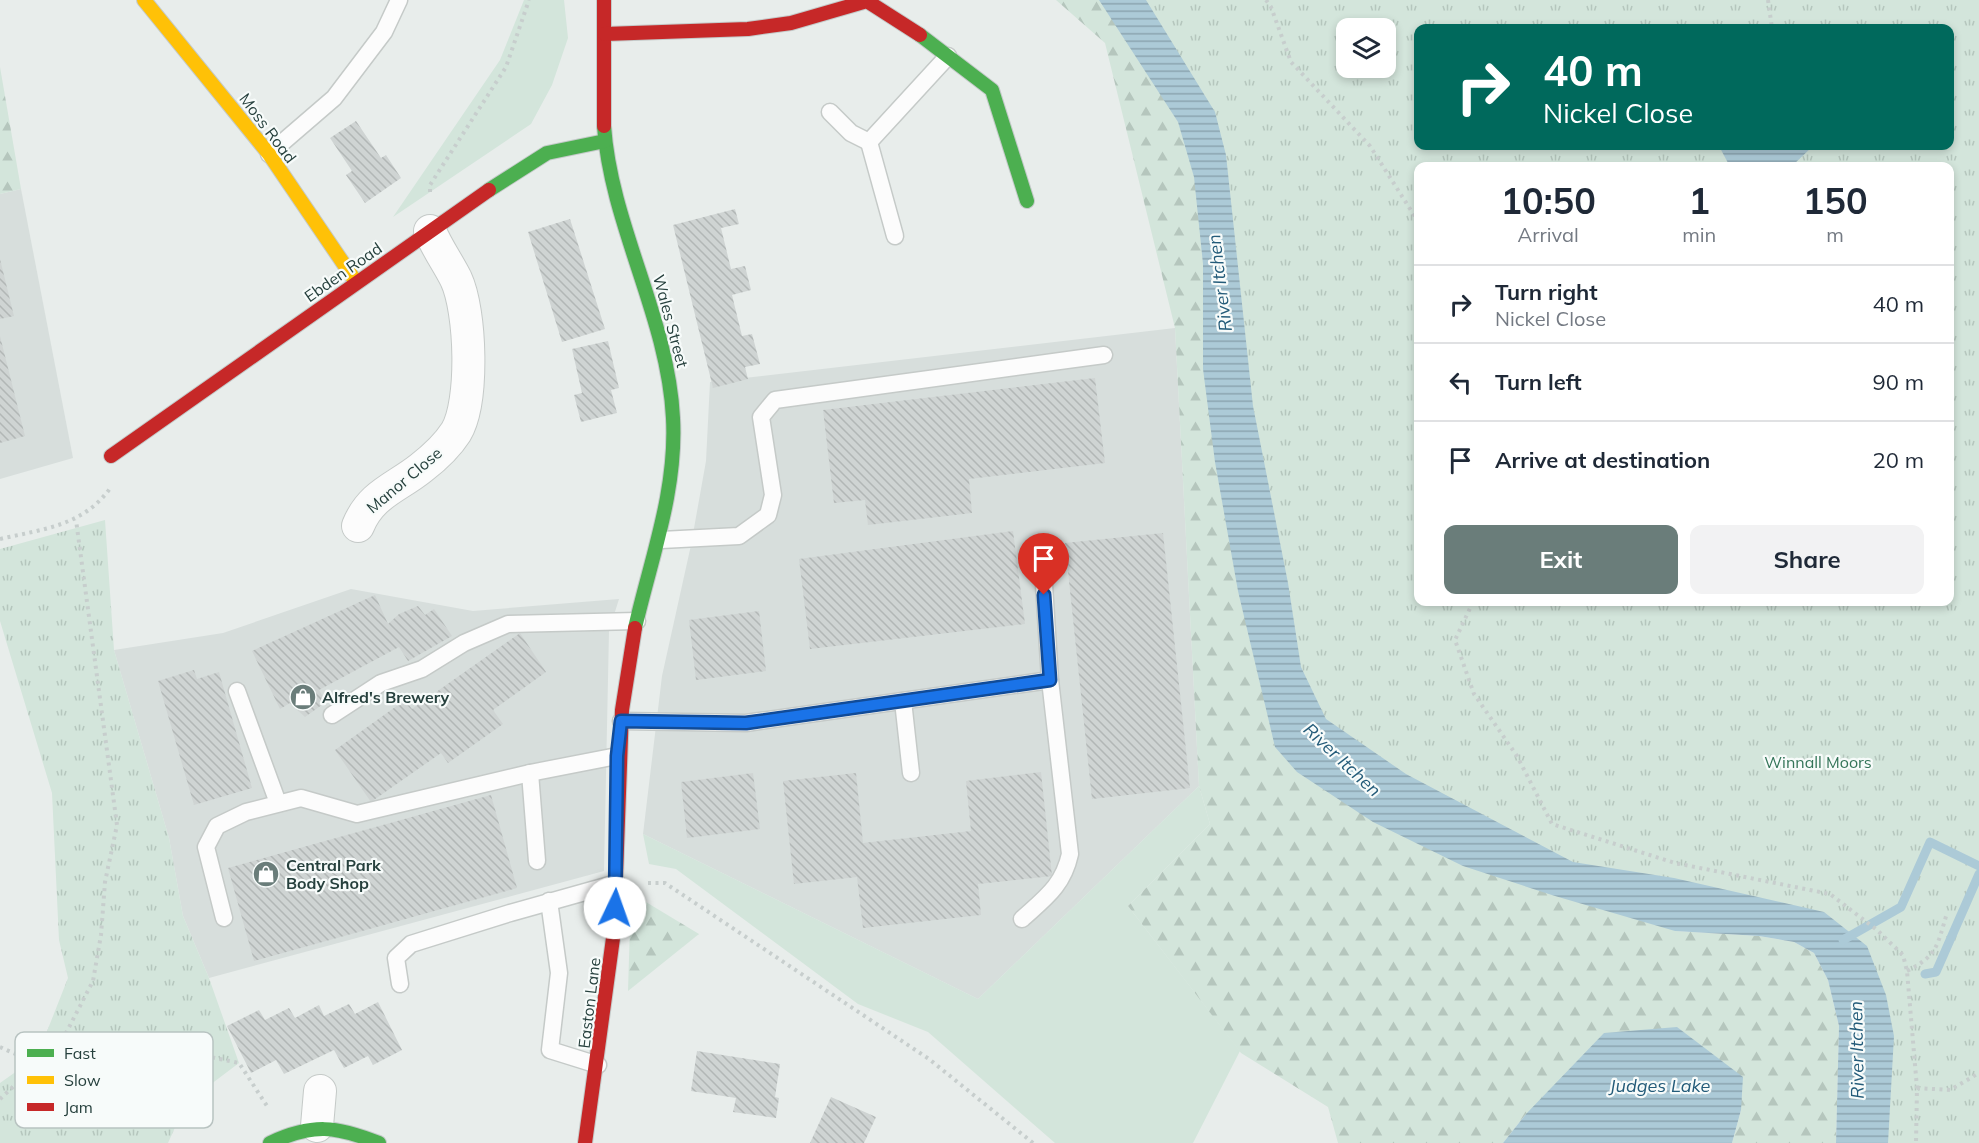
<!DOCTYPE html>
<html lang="en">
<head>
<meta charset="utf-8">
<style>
  :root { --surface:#fff; --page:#f2f2f3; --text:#1f2937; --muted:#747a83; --line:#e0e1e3; --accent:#6a7d7a }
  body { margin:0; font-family:Mulish,sans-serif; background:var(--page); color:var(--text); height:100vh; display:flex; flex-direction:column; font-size:22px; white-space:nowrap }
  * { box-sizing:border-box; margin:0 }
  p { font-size:20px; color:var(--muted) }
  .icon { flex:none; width:33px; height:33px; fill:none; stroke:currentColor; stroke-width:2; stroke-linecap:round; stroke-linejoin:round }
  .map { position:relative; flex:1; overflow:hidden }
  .sheet { position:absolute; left:1414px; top:162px; width:540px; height:444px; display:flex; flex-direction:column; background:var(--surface); border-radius:12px; box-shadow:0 3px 9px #0003 }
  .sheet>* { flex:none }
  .hud { position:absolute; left:1414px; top:24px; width:540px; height:126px; border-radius:12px; box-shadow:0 3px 9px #0003; background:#00695c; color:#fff; overflow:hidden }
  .fabs { position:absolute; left:1336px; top:18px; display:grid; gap:12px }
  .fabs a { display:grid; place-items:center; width:60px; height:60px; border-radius:12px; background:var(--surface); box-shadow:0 3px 9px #0003; font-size:30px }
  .pin { position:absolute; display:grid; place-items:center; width:51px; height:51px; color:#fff; margin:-62px -26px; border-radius:50% 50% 50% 0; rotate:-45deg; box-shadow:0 0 6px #0007 }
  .pin .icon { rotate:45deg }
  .me { position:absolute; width:66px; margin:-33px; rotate:3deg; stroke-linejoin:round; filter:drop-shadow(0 0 4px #0008) }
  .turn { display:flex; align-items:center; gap:21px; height:126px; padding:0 30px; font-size:27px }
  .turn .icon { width:78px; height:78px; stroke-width:2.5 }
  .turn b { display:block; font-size:42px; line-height:51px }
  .eta { display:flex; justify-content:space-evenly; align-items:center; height:102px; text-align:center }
  .eta b { font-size:36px; font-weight:700; line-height:42px }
  .cta { display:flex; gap:12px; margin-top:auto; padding:12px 30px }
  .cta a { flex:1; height:69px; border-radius:12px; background:var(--accent); color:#fff; font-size:24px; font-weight:700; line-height:69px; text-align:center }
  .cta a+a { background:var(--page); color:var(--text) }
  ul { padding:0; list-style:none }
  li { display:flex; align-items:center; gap:18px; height:78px; padding:0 30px; border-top:2px solid var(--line) }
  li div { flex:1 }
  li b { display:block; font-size:22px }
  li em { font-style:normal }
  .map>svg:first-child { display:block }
  .built { fill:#d7dedc }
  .green { fill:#d3e5db }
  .forest { fill:url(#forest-firs) }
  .park { fill:url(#park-tufts); fill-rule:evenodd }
  .water { fill:url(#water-rules) }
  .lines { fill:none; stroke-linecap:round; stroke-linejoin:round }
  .stream { stroke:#accad7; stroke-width:9 }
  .building { fill:url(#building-back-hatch) }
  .lane-casing { stroke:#c5cac8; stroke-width:19 }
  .street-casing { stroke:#c5cac8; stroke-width:34 }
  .fast-casing { stroke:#c4cac9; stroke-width:16 }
  .slow-casing { stroke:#c4cac9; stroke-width:16 }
  .jam-casing { stroke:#c4cac9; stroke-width:16 }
  .path { stroke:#c7cecd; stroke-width:4; stroke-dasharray:3 4.5; stroke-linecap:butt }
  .lane { stroke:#fcfcfc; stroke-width:16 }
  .street { stroke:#fcfcfc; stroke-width:32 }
  .fast { stroke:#4caf50; stroke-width:14 }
  .slow { stroke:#ffc107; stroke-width:14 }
  .jam { stroke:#c62828; stroke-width:14 }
  .route-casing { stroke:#114b97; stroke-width:15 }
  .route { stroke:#1a73e8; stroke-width:10 }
  .labels { text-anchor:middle; stroke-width:4.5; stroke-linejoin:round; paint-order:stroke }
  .street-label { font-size:16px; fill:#26403d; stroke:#f7fbfa }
  .poi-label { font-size:16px; font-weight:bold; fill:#26403d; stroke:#f7fbfa; text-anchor:start }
  .park-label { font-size:16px; fill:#337458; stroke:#f7fbfa }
  .water-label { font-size:18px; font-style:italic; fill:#235b79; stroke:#f7fbfa }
  .key { fill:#f7fbfa; stroke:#b8c3c1; stroke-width:1.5 }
  .key-label { font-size:16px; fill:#26403d }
</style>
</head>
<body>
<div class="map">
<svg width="1979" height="1143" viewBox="0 0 1979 1143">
  <defs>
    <pattern id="forest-firs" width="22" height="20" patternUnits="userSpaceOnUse" patternTransform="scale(1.5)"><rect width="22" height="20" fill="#d3e5db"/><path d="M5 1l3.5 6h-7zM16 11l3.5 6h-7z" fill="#b5c6bd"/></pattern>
    <pattern id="park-tufts" width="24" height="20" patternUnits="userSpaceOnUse" patternTransform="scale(1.5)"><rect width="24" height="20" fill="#d3e5db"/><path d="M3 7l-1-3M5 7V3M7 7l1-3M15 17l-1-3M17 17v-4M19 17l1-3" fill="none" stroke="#b5c6bd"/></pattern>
    <pattern id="water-rules" width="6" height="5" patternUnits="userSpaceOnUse" patternTransform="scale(1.5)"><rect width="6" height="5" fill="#accad7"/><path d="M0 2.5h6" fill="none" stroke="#8ca5b0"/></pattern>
    <pattern id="building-back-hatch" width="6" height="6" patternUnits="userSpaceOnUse" patternTransform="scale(1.5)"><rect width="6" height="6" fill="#cfd4d3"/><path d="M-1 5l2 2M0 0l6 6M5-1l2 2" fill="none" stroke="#b2b7b6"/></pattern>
  </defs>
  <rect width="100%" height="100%" fill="#e8edeb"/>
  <!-- built -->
  <g class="built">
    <polygon points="21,189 73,458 0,479 0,194"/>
    <polygon points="1175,328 1199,786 978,999 643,834 662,676 691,545 706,461 710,382"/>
    <polygon points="351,589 473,611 619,599 609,631 604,871 209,978 183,916 169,838 114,650 223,633"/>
  </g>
  <!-- green -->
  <g class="green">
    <polygon points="524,0 564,0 568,38 552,85 531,124 393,217 500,60"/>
    <polygon points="1199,786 1210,824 1128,906 1240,1051 1193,1143 1055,1143 928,1032 858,1004 676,869 649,864 643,834 978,999"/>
  </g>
  <!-- forest -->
  <g class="forest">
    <polygon points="1056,0 1196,0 1360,633 1675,931 1759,936 1794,942 1814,953 1828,980 1839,1026 1836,1143 1732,1143 1741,1110 1526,1114 1503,1143 1338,1143 1328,1107 1241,1053 1128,906 1210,824 1199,786 1175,328 1105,43"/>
    <polygon points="0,67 21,189 0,194"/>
    <polygon points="631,893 699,934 628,991"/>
  </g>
  <!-- park -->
  <g class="park">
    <path d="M1119,0H1979V1143H1859L1838,943L1572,881L1300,720L1200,119ZM1347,28H1386V68H1347ZM1419,28H1950V146H1419ZM1419,166H1950V602H1419Z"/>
    <polygon points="105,520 114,650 169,838 183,916 209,978 239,1063 186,1103 168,1143 0,1143 0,1083 31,1061 42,1044 68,978 59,940 52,793 0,621 0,549"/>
  </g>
  <!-- water -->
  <g class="water">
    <polygon points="1099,0 1146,0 1215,112 1226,155 1253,406 1288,583 1301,667 1326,719 1406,774 1573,862 1674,878 1824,912 1867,946 1886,995 1894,1036 1888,1143 1836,1143 1839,1026 1828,980 1814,953 1794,942 1759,936 1675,931 1555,896 1463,866 1373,822 1297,772 1275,747 1238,591 1215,462 1203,369 1203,264 1194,177 1178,122"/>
    <polygon points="1719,146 1813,146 1792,166 1737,166 1728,163"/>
    <polygon points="1677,1027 1743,1077 1741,1110 1732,1143 1503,1143 1526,1114 1604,1033"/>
  </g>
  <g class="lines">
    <!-- stream -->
    <g class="stream">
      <polyline points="1843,940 1901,907 1930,842 1979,866"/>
      <polyline points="1925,974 1936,972 1979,874"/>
    </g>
  </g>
  <!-- building -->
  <g class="building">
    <polygon points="356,121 381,158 386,155 401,178 365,203 346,175 352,171 330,138"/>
    <polygon points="735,209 739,224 721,228 731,269 745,266 751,290 732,295 742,336 752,334 760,364 745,367 748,379 713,388 673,225"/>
    <polygon points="570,219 605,329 562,342 528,232"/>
    <polygon points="0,259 14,316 0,319"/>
    <polygon points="0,336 25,436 0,443"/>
    <polygon points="608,341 619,388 611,390 617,413 581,422 574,395 582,393 572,349"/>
    <polygon points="1095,378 1105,463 969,479 972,513 868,525 865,500 834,503 823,410"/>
    <polygon points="1013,531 1025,624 810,649 799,559"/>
    <polygon points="1163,533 1190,788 1092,799 1065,543"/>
    <polygon points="375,595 388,624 399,614 418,606 425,615 434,609 452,636 408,661 399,647 319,690 326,702 305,717 290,703 280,709 252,651"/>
    <polygon points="759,611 766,671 696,680 689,620"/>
    <polygon points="520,633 546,672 493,710 503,724 448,763 441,753 371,802 335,750 405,700 412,709"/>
    <polygon points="194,670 197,679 219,672 252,788 194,805 158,681"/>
    <polygon points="1041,772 1052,876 978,884 981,915 863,928 857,877 794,884 783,781 856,773 863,843 971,831 966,781"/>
    <polygon points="753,773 760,829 687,838 681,782"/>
    <polygon points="491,795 517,888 254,961 228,868"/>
    <polygon points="378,1002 402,1050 373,1065 368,1056 344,1068 334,1050 284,1074 276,1060 251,1073 227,1026 259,1010 265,1020 289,1008 295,1018 319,1005 324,1016 349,1004 355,1014"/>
    <polygon points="697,1051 780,1064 775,1097 779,1098 776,1118 733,1112 736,1098 691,1091"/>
    <polygon points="831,1097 876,1117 864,1143 810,1143"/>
  </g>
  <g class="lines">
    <defs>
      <g id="lane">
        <polyline points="830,112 851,133 869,142"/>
        <polyline points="269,154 334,98 384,32 399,0"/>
        <polyline points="895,236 869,142 948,56"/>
        <polyline points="661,540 739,536 768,515 773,495 761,417 775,400 1104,355"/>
        <polyline points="237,691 278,803"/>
        <polyline points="903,701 911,773"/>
        <polyline points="332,715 381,683 422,669 464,643 508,624 637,621"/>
        <polyline points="621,721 746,723 1050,680"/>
        <polyline points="530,773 537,861"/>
        <polyline points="549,901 559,973 550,1050 598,1065"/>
        <polyline points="224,918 206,847 217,826 246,812 301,798 357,814 530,773 617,756"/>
        <path d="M1022,919C1045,898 1063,886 1070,854L1050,680L1042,553"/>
        <polyline points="400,984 396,958 411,944 510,913 617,883"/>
      </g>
      <g id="street">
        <path d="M358,526C371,494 396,488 421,468C434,458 447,446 456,432C474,402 471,311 456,279C448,263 437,248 430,231"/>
        <polyline points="317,1126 320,1091"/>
      </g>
      <g id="fast">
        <polyline points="920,35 992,90 1027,201"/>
        <path d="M604,126C611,226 668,317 673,418C677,491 651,558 635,628"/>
        <polyline points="489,190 547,153 605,141"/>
        <path d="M270,1143C313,1123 336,1126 379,1143"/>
      </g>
      <polyline id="slow" points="144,0 269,154 356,282"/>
      <g id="jam">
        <polyline points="604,0 604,126"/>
        <polyline points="605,34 748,29 791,23 867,1 920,35"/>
        <polyline points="111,456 489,190"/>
        <polyline points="585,1143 614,931 622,710 635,628"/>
      </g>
    </defs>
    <!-- lane casing -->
    <use href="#lane" class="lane-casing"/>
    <!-- street casing -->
    <use href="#street" class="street-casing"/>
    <!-- fast casing -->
    <use href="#fast" class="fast-casing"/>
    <!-- slow casing -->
    <use href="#slow" class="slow-casing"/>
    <!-- jam casing -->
    <use href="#jam" class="jam-casing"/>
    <!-- path -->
    <g class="path">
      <polyline points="1266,0 1271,7 1291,62 1370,146 1419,223"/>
      <polyline points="1768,0 1772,28"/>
      <polyline points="430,192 430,185 506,67 529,0"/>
      <path d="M0,539C43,529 84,526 111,487"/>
      <polyline points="1473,602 1455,640 1474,694 1517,756 1552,824 1675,863 1830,894 1877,930 1903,955 1907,971 1917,1088 1916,1143"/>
      <polyline points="648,883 665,883 929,1059 1033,1143"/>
      <path d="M1907,971C1938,955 1937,946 1947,913"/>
      <polyline points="0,1047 31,1061 153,1045 239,1063 269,1109"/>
      <polyline points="1917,1088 1950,1090 1979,1073"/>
      <polyline points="0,1099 31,1070 57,1059 66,1033 93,981 101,935 105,882 117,825 76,520"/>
    </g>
    <!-- lane -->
    <use href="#lane" class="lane"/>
    <!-- street -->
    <use href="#street" class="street"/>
    <!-- fast -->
    <use href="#fast" class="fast"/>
    <!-- slow -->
    <use href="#slow" class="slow"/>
    <!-- jam -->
    <use href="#jam" class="jam"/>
  </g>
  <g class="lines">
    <defs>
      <polyline id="route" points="615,908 617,756 621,721 746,723 1050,680 1044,595"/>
    </defs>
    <!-- route casing -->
    <use href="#route" class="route-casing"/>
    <!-- route -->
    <use href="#route" class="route"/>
  </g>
  <!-- icons -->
  <defs>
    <symbol id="shop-disc" viewBox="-11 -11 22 22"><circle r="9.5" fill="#6a7d7a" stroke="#f7fbfa"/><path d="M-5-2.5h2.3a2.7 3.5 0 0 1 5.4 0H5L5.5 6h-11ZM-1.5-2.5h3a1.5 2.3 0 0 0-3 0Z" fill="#fff"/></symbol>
  </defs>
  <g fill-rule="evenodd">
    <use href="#shop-disc" x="288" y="682" width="30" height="30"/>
    <use href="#shop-disc" x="251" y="859" width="30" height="30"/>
  </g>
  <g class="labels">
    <!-- street labels -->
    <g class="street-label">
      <text transform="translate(268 128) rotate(53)" y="6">Moss Road</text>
      <text transform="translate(343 272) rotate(-35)" y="6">Ebden Road</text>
      <text transform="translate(671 321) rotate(75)" y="6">Wales Street</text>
      <text transform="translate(404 480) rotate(-40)" y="6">Manor Close</text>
      <text transform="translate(589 1003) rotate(-83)" y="6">Easton Lane</text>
    </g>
    <!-- poi labels -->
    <g class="poi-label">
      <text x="322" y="703">Alfred's Brewery</text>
      <text x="286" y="871">Central Park<tspan x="286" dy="18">Body Shop</tspan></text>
    </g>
    <!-- park labels -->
    <g class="park-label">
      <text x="1818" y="768">Winnall Moors</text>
    </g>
    <!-- water labels -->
    <g class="water-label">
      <text transform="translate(1220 283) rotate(-97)" y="6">River Itchen</text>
      <text transform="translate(1342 760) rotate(43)" y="6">River Itchen</text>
      <text transform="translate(1857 1050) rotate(-91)" y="6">River Itchen</text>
      <text x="1660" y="1092">Judges Lake</text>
    </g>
  </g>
  <!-- legend -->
  <rect x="15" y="1032" width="198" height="96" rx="9" class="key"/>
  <rect x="27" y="1049" width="27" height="8" fill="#4caf50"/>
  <rect x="27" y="1076" width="27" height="8" fill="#ffc107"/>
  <rect x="27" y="1103" width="27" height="8" fill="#c62828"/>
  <g class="key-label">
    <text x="64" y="1059">Fast</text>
    <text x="64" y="1086">Slow</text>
    <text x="64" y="1113">Jam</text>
  </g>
</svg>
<div class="fabs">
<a><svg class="icon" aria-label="layers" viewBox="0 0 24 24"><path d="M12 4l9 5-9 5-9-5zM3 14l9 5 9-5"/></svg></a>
</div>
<div class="pin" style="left:1044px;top:595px;background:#d93025"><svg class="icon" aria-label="arrive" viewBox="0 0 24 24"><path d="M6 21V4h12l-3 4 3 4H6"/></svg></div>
<svg class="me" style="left:615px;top:908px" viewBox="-20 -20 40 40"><circle r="19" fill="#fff"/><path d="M0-13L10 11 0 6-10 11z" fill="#1a73e8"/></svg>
<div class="hud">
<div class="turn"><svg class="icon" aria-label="right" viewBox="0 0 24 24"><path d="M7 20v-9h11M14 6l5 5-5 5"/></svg><div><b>40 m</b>Nickel Close</div></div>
</div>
<section class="sheet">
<div class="eta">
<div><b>10:50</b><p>Arrival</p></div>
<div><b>1</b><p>min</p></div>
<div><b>150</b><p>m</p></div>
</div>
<ul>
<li><svg class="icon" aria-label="right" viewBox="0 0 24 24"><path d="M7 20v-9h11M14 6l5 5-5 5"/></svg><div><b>Turn right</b><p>Nickel Close</p></div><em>40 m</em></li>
<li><svg class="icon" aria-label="left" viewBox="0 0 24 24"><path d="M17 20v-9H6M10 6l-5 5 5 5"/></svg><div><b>Turn left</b></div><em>90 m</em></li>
<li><svg class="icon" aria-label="arrive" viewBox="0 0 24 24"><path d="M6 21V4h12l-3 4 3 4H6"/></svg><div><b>Arrive at destination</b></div><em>20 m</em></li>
</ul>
<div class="cta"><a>Exit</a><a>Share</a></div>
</section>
</div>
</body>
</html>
